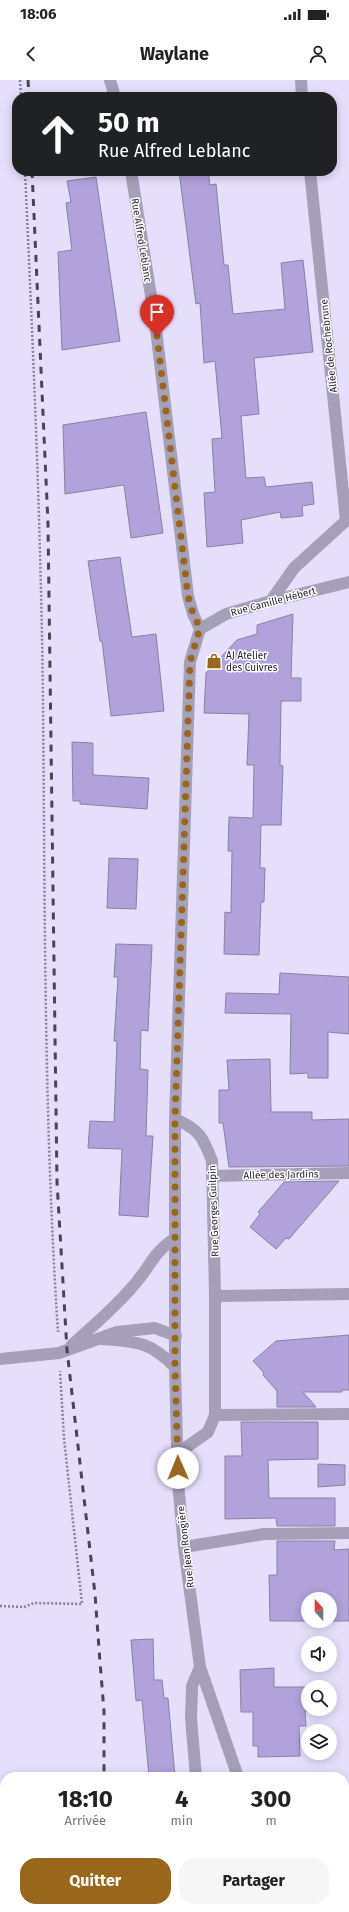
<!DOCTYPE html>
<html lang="fr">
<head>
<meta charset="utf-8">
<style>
  :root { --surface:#fff; --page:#f6f6f6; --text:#222; --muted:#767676; --accent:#99671b }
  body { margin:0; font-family:"Fira Sans",sans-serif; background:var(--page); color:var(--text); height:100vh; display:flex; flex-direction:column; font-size:15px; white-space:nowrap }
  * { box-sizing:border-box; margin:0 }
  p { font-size:13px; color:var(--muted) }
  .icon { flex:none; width:22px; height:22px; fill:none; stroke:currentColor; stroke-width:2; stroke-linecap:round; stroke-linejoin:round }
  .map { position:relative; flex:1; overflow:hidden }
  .drawer { position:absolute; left:0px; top:1692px; width:349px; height:140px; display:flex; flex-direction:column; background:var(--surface); border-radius:16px 16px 0 0; box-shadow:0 2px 10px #0003 }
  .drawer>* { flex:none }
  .banner { position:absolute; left:12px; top:12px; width:325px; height:84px; border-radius:16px; box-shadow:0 2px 10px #0003; background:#202124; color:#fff; overflow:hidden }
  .needle { width:26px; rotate:339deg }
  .buttons { position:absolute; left:301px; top:1512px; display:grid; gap:8px }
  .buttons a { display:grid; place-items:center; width:36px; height:36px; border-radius:50%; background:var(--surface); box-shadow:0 2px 10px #0003; font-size:20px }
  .pin { position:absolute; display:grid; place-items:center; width:34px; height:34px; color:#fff; margin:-41px -17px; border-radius:50% 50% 50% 0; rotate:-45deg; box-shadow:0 0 4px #0007 }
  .pin .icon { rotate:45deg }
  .me { position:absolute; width:44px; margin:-22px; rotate:359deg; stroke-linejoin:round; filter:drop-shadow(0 0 3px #0008) }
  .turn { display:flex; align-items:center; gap:14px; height:84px; padding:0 20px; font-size:18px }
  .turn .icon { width:52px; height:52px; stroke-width:2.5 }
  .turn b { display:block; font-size:28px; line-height:34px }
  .eta { display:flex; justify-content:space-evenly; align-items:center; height:68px; text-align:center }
  .eta b { font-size:24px; font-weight:700; line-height:28px }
  .button { display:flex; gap:8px; margin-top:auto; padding:8px 20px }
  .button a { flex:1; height:46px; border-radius:16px; background:var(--accent); color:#fff; font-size:16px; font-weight:700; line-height:46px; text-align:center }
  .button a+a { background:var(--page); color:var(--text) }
  .status { display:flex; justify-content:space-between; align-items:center; height:28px; padding:0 20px; background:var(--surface); direction:ltr }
  .status svg { height:11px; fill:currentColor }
  header { display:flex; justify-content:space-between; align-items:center; height:52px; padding:0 20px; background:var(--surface); font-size:18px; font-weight:700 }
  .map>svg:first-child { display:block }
  .building { fill:#b1a2db; stroke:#8981a1 }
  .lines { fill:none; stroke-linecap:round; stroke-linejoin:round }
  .path { stroke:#878297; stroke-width:2.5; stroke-dasharray:2 2; stroke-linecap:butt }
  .minor { stroke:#a59fb8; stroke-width:12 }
  .rail { stroke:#494555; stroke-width:3; stroke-dasharray:7 7; stroke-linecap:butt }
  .route { stroke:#99671b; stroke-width:7; stroke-dasharray:0 12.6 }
  .labels { text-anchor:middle; stroke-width:3; stroke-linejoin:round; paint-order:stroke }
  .street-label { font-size:10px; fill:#262330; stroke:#fff }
  .poi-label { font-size:10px; fill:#262330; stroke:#fff; text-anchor:start }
</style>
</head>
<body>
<div class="status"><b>18:06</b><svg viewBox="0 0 49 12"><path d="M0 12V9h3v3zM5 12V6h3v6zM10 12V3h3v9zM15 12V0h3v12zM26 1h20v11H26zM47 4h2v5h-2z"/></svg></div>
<header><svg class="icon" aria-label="back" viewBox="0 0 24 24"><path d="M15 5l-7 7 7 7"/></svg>Waylane<svg class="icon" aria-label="person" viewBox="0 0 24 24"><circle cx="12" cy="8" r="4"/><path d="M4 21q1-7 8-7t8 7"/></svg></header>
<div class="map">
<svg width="349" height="1832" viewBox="0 0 349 1832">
  <rect width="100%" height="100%" fill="#e6dffc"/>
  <!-- building -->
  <g class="building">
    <polygon points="179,91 208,91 210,105 216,104 224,185 228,185 233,234 285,229 281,183 303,180 313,272 254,278 259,334 241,336 246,398 264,397 266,407 312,402 314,424 302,426 303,436 281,438 280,432 241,440 243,463 207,467 204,413 215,412 212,359 222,358 215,281 204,283 200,223 196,224"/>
    <polygon points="96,97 120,261 62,270 58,172 72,170 66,123 71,122 67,101"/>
    <polygon points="146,332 163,453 131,458 124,405 65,414 63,345"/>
    <polygon points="120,477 132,557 156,554 164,631 111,636 102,561 100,561 88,481"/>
    <polygon points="293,534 291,598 301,598 301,621 281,621 280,685 283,686 281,745 261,745 260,788 265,788 264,822 261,822 259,875 224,874 225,832 231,833 232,771 228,771 229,737 253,738 254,685 247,685 249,634 204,633 206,593 237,560 257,554 257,545"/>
    <polygon points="72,662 93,663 93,695 149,698 147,729 80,724 80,721 73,721"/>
    <polygon points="109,778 138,779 136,829 107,828"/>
    <polygon points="116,864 152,865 148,951 141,950 140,989 148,990 146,1056 153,1056 148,1137 119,1135 122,1069 88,1068 90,1041 114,1042 117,961 114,961 118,897 114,897"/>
    <polygon points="280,893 349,897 349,954 328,952 328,998 308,998 308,993 290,994 291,934 225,933 226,913 279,914"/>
    <polygon points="270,979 271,1032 312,1032 312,1040 349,1039 349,1086 229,1087 223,1043 219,1043 219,1010 229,1010 227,980"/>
    <polygon points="339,1101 289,1159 286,1158 276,1169 250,1147 260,1134 258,1132 284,1102"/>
    <polygon points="349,1255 349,1310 342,1310 342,1312 303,1312 316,1327 277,1327 277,1311 263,1295 264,1293 253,1281 276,1261"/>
    <polygon points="241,1342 318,1342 318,1379 268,1380 269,1418 335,1418 335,1446 277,1446 276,1438 225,1439 225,1376 242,1376"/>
    <polygon points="318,1384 345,1385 345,1405 318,1407"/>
    <polygon points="277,1461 335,1461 334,1470 349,1469 349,1541 330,1541 330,1519 308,1519 308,1541 313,1541 270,1541 269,1495 277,1495"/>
    <polygon points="153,1559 154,1600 162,1600 164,1618 168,1618 175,1697 149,1697 142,1620 136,1621 131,1560"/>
    <polygon points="274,1588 274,1607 327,1607 308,1607 308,1629 327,1630 305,1631 306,1646 299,1646 300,1676 258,1677 258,1666 253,1666 253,1632 241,1632 240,1590"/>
  </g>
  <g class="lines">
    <!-- path -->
    <g class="path">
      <polyline points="20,0 21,17"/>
      <path d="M25,91C33,268 41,445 43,622C45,832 44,1042 58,1252"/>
      <polyline points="0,1526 24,1527 34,1523 82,1524 64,1358 60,1291"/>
    </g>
    <!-- minor -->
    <g class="minor">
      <polyline points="110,0 115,17"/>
      <polyline points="301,0 302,17"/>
      <polyline points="131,91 155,241 188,516 193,534 200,549 190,582 175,1039 175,1287 178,1403 184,1467 200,1587 238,1697"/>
      <polyline points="310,91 346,441"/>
      <polyline points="271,521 294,488 349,438"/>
      <polyline points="200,549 226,534 271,521 349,502"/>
      <path d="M175,1039C199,1049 203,1057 212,1081L215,1216V1335L208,1352L178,1373"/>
      <polyline points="212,1096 349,1093"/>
      <polyline points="215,1216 349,1214"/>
      <path d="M102,1259C137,1262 149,1261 175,1287"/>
      <path d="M71,1266C92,1246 115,1228 133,1206C150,1188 152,1173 175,1158"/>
      <polyline points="0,1279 59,1273 117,1252 155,1248 176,1256"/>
      <polyline points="215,1335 349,1334"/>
      <polyline points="184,1467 264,1454 349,1453"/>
      <polyline points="196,1697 191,1638 192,1606 200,1587"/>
      <polyline points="344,1782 349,1782"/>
      <polyline points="208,1827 209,1832"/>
      <polyline points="284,1827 286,1832"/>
    </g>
    <!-- rail -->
    <g class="rail">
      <polyline points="28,0 29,17"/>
      <polyline points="32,91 48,444 57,1102 67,1270 95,1514 100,1582 104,1631 104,1697"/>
      <polyline points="94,1832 94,1827"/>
    </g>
  </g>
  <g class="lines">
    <!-- route -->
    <polyline class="route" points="157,256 188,516 193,534 200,548 190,582 175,1039 175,1287 178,1388"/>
  </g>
  <!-- icons -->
  <defs>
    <symbol id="shop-bare" viewBox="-9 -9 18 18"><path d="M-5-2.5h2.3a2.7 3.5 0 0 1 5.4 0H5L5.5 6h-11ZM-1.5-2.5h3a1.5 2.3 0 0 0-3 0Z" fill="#99671b" stroke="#fff" stroke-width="2.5" paint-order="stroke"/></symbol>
  </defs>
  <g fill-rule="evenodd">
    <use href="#shop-bare" x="203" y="570" width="22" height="22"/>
  </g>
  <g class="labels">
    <!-- street labels -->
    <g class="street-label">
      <text transform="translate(142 160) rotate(81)" y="4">Rue Alfred Leblanc</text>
      <text transform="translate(328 266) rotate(-96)" y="4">Allée de Rochebrune</text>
      <text transform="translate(273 521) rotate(-15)" y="4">Rue Camille Hébert</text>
      <text transform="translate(281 1094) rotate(-1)" y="4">Allée des Jardins</text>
      <text transform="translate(213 1131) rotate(-92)" y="4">Rue Georges Guilpin</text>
      <text transform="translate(185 1467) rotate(-97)" y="4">Rue Jean Rongière</text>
    </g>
    <!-- poi labels -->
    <g class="poi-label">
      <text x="226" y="579">AJ Atelier<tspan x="226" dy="12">des Cuivres</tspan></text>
    </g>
  </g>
</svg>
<div class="buttons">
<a><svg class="needle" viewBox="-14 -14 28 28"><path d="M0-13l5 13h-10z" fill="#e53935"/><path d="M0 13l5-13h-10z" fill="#767676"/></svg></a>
<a><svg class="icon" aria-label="sound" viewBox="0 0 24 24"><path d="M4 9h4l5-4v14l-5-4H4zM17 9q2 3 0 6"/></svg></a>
<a><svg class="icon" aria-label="search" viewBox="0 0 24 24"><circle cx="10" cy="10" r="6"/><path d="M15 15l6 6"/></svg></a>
<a><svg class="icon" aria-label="layers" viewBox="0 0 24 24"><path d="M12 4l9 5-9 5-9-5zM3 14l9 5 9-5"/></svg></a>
</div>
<div class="pin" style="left:157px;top:256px;background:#d93025"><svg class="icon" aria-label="arrive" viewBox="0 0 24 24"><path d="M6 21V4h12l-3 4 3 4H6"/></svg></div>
<svg class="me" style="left:178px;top:1388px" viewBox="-20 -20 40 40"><circle r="19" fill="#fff"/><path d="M0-13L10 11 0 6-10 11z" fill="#99671b"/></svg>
<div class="banner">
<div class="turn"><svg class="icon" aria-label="ahead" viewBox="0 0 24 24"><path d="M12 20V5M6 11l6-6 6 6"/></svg><div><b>50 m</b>Rue Alfred Leblanc</div></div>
</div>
<section class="drawer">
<div class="eta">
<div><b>18:10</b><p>Arrivée</p></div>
<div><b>4</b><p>min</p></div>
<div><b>300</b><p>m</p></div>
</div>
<div class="button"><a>Quitter</a><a>Partager</a></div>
</section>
</div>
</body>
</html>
